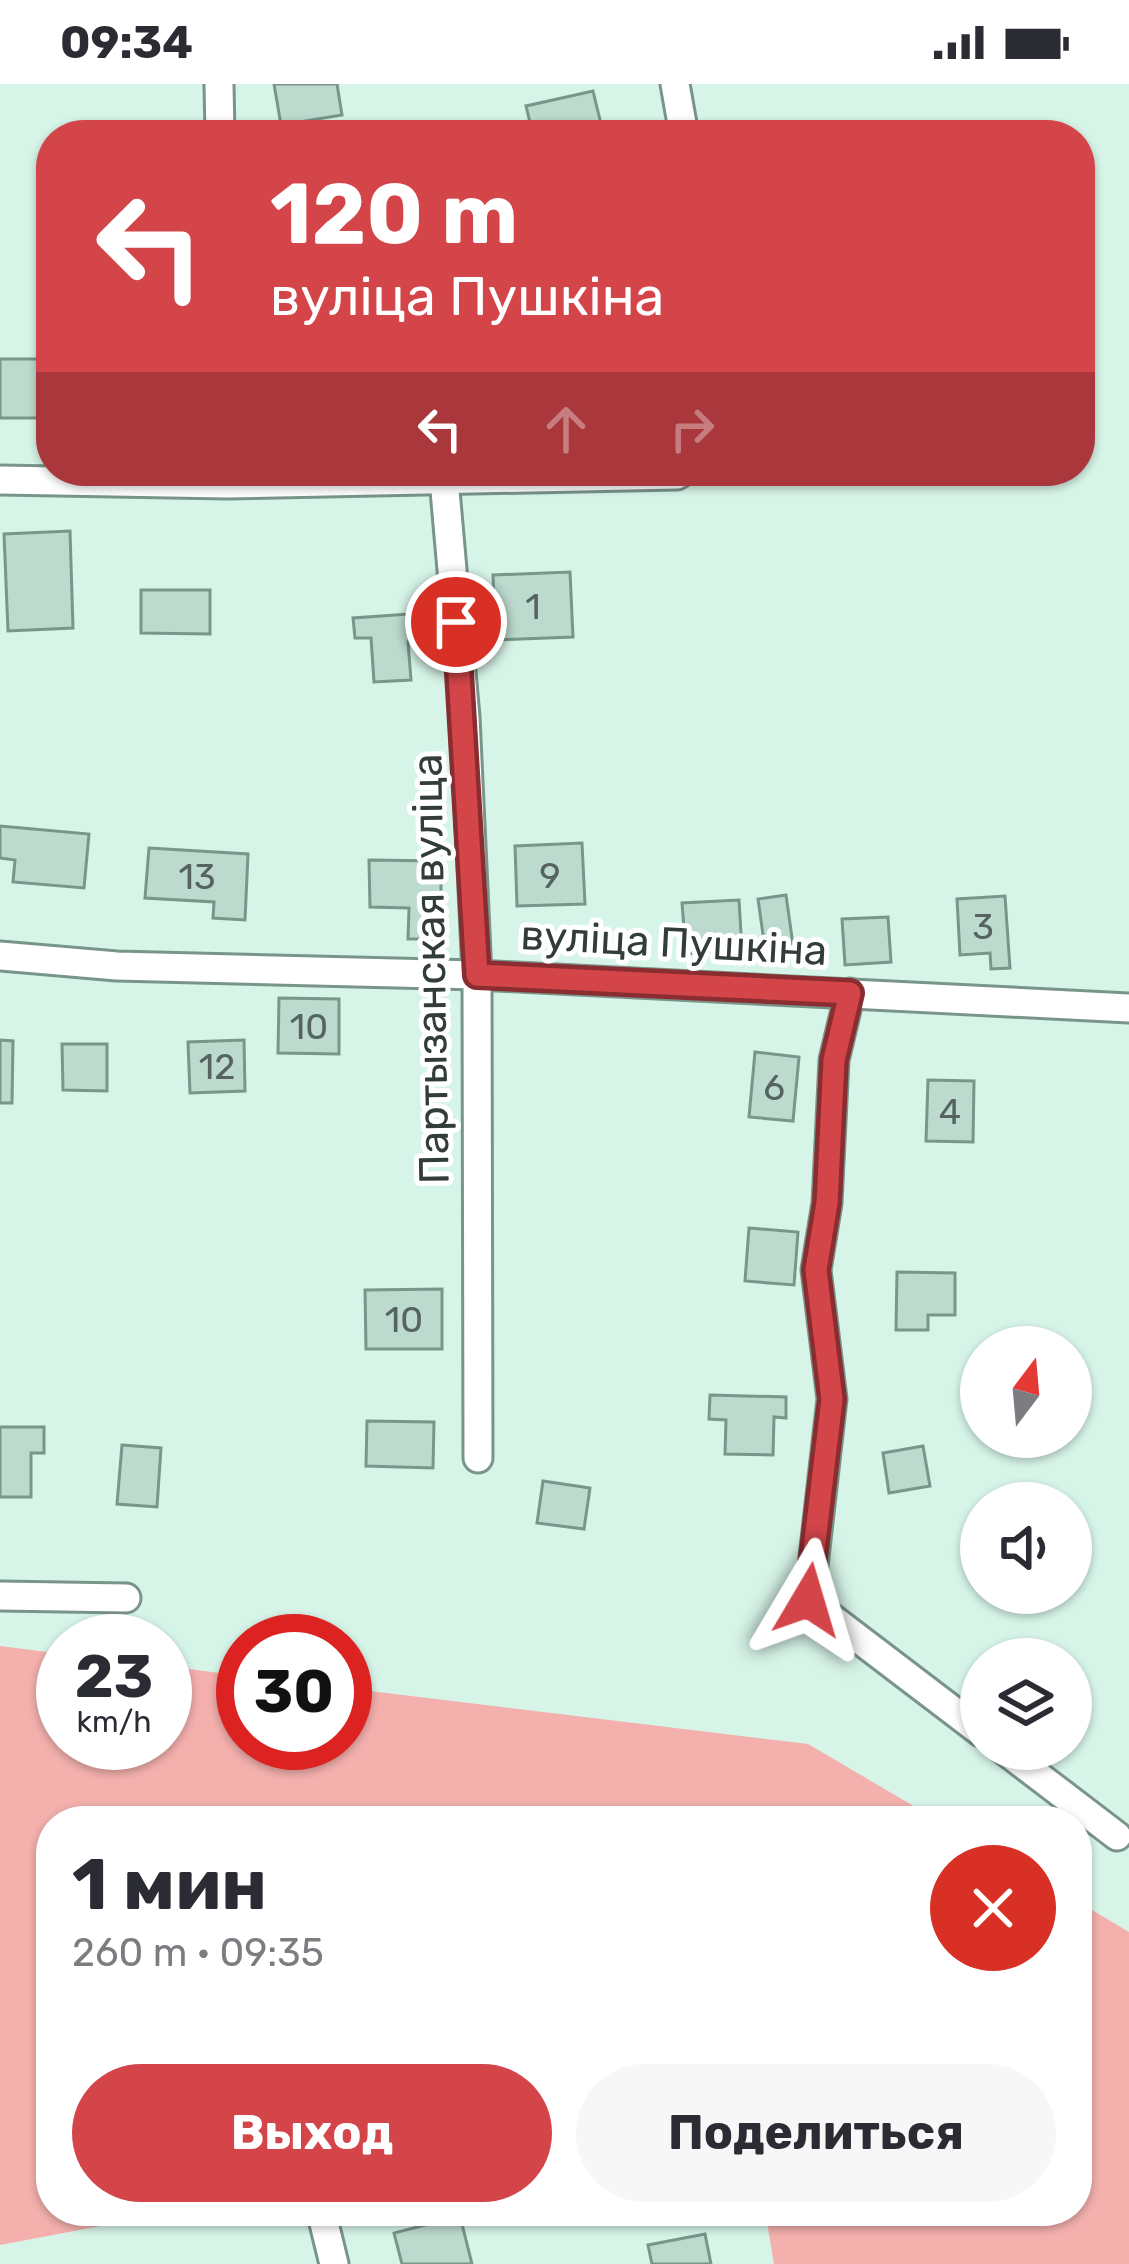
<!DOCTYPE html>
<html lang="ru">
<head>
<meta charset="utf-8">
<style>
  :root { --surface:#fff; --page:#f7f7f7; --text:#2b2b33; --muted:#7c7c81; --accent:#d4454a }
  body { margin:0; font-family:Rubik,sans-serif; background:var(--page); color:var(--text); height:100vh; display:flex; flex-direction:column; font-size:45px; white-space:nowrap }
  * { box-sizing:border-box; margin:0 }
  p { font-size:39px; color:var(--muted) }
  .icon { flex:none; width:66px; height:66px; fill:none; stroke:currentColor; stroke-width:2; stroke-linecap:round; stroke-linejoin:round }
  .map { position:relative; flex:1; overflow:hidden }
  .details { position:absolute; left:36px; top:1722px; width:1056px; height:420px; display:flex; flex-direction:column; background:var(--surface); border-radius:48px; box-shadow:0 3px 9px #0004 }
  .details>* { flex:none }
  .banner { position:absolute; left:36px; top:36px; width:1059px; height:366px; border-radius:48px; box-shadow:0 3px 9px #0004; background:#d4454a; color:#fff; overflow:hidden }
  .needle { width:78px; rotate:16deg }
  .fabs { position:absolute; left:960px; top:1242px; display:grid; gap:24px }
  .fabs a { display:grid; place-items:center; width:132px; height:132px; border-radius:50%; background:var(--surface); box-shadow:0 3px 9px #0004; font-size:60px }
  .speed { position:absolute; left:36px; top:1530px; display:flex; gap:24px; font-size:60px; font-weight:700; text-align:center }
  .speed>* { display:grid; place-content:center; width:156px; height:156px; border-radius:50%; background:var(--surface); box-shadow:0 3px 9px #0004; line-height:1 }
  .speed small { font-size:30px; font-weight:400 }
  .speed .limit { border:18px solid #d22; background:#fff; color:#111 }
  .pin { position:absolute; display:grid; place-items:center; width:102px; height:102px; color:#fff; margin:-51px; border:6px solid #fff; border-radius:50%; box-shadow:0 3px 12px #0007 }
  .me { position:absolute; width:132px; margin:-66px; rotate:7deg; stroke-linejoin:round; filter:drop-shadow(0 0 9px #0008) }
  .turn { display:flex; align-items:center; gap:42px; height:252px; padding:0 36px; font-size:54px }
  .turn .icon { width:156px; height:156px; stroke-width:2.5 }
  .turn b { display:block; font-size:84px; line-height:102px }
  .lanes { display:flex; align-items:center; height:114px; padding:0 36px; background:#0003; justify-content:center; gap:60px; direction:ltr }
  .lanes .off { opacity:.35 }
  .round { display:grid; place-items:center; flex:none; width:126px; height:126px; border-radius:63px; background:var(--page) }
  .summary { display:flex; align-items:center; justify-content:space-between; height:204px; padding:0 36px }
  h1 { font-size:72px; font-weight:700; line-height:90px }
  .primary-button { display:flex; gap:24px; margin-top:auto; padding:24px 36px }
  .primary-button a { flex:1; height:138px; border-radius:72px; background:var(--accent); color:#fff; font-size:48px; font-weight:700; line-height:138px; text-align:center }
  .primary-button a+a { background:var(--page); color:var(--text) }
  .status { display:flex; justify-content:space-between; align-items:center; height:84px; padding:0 60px; background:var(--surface); direction:ltr }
  .status svg { height:33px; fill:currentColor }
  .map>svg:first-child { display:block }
  .green { fill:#f3b0ad }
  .building { fill:#bddace; stroke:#7a958a; stroke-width:3 }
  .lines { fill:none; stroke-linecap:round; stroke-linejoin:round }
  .street-casing { stroke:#799489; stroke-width:33 }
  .street { stroke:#fff; stroke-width:27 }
  .route-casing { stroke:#8a2d30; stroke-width:30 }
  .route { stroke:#d4454a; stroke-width:21 }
  .labels { text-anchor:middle; stroke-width:10; stroke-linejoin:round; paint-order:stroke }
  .number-label { font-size:36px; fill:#55645e }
  .street-label { font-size:42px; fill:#323d38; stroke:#fff }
</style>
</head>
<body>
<div class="status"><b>09:34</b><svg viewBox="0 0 49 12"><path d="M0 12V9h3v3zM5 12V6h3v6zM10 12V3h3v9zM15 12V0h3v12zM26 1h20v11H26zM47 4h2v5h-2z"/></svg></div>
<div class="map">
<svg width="1129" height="2180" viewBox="0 0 1129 2180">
  <rect width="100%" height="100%" fill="#d7f4e8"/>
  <!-- green -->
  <g class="green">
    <polygon points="0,1562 63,1570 63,1659 165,1659 165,1582 243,1592 243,1659 345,1659 345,1604 808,1660 939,1737 51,1737 51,2127 180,2127 0,2161"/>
    <polygon points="1077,1817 1129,1848 1129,2180 774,2180 765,2127 1077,2127"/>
  </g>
  <!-- building -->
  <g class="building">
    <polygon points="274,0 337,0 342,31 281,41"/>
    <polygon points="593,7 601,40 555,51 533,51 526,22"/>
    <rect x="0" y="275" width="50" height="59"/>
    <polygon points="70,447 73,544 8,547 4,450"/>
    <polygon points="570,488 573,553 495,556 493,491"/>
    <polygon points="141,506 210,506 210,550 141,549"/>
    <polygon points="423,529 425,557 408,558 411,596 374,598 371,554 355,554 353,534"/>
    <polygon points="0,742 89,750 84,804 13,798 15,776 0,774"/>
    <polygon points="582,759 585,820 517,822 515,762"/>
    <polygon points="149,764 248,770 245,836 213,834 214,818 145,814"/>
    <polygon points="369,776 441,777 441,855 408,855 409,824 370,823"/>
    <polygon points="786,811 794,868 766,872 758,815"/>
    <polygon points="1005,812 1010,884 991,885 990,869 960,871 957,815"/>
    <polygon points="739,816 742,866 686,870 682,819"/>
    <polygon points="888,833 891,878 845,881 842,835"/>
    <polygon points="279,914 339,915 339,970 278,969"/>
    <polygon points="0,956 13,957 12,1019 0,1019"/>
    <polygon points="244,956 245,1007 190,1009 188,958"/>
    <polygon points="62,960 107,960 107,1007 63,1006"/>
    <polygon points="755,968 799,973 793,1037 749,1033"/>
    <polygon points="928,996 974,997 973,1058 926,1057"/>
    <polygon points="749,1144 798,1148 794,1201 745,1197"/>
    <polygon points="897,1188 955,1189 955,1231 928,1231 928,1246 896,1246"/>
    <polygon points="442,1205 442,1265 366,1265 365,1206"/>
    <polygon points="710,1311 786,1313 786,1334 774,1333 773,1371 725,1370 726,1336 709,1335"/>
    <polygon points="367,1337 434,1338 433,1384 366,1382"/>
    <polygon points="0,1343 44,1343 44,1369 31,1369 31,1413 0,1413"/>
    <polygon points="122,1361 161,1364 157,1423 117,1420"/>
    <polygon points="923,1362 930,1402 889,1409 883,1369"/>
    <polygon points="543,1397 590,1404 584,1445 537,1439"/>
    <polygon points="460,2132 472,2180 402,2180 394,2149"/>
    <polygon points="705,2150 711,2180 652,2180 648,2161"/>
  </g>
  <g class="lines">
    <defs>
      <g id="street">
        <polyline points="219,0 220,51"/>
        <polyline points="675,0 684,51"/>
        <polyline points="444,395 465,633 477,891 478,1374"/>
        <polyline points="0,396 227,400 677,391 683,387"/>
        <polyline points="0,872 117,882 477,891 1129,924"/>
        <polyline points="850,909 834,976 827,1119 816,1186 832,1315 809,1517 981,1648"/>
        <polyline points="0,1512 126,1514"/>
        <polyline points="1003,1665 1117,1752"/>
        <polyline points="322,2131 334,2180"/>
      </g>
    </defs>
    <!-- street casing -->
    <use href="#street" class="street-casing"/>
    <!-- street -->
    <use href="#street" class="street"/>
  </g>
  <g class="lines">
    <defs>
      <polyline id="route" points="456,538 477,891 850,909 834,976 827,1119 816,1186 832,1315 808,1516"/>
    </defs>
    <!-- route casing -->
    <use href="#route" class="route-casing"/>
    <!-- route -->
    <use href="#route" class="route"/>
  </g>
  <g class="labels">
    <!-- number labels -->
    <g class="number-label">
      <text x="533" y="535">1</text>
      <text x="550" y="804">9</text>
      <text x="197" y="805">13</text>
      <text x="983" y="855">3</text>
      <text x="309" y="955">10</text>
      <text x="217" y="995">12</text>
      <text x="774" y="1016">6</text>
      <text x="950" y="1040">4</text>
      <text x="404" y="1248">10</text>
    </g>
    <!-- street labels -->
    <g class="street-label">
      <text transform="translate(674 858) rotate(3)" y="15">вуліца Пушкіна</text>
      <text transform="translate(430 885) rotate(-91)" y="15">Партызанская вуліца</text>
    </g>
  </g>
</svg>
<div class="fabs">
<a><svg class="needle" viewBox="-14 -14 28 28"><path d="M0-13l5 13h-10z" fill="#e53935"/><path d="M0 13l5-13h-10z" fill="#7c7c81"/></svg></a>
<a><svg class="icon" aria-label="sound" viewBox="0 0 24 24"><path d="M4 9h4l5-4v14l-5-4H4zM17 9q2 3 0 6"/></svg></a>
<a><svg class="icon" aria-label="layers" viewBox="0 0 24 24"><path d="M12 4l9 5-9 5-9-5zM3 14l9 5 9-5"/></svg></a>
</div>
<div class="speed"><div>23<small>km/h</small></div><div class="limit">30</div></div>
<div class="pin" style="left:456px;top:538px;background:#d93025"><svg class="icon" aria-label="arrive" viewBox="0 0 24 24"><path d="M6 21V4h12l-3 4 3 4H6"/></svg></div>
<svg class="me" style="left:808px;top:1516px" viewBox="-20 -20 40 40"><path d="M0-17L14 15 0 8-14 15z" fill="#d4454a" stroke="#fff" stroke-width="4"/></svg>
<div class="banner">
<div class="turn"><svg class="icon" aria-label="left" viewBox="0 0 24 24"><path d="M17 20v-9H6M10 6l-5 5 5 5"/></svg><div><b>120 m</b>вуліца Пушкіна</div></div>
<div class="lanes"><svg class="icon" aria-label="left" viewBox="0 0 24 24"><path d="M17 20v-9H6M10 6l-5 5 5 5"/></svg><svg class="icon off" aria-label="ahead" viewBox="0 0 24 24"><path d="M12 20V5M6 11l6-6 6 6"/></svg><svg class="icon off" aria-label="right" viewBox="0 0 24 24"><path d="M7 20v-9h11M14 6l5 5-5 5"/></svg></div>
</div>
<section class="details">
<div class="summary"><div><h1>1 мин</h1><p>260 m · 09:35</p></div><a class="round" style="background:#d93025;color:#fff"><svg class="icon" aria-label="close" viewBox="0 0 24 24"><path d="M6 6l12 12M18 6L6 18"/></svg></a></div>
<div class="primary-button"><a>Выход</a><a>Поделиться</a></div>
</section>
</div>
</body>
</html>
